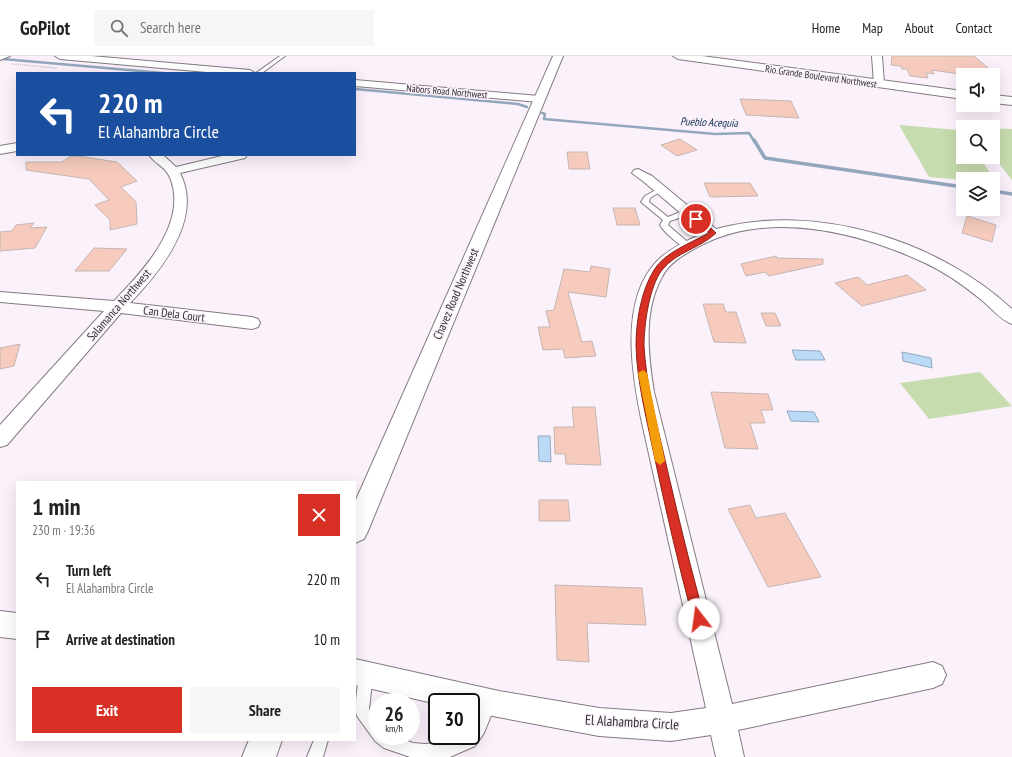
<!DOCTYPE html>
<html lang="en">
<head>
<meta charset="utf-8">
<style>
  :root { --surface:#fff; --page:#f6f6f6; --text:#222; --muted:#767676; --line:#e0e0e0; --accent:#d93025 }
  body { margin:0; font-family:"PT Sans Narrow",sans-serif; background:var(--page); color:var(--text); height:100vh; display:flex; flex-direction:column; font-size:15px; white-space:nowrap }
  * { box-sizing:border-box; margin:0 }
  p { font-size:13px; color:var(--muted) }
  .icon { flex:none; width:22px; height:22px; fill:none; stroke:currentColor; stroke-width:2; stroke-linecap:round; stroke-linejoin:round }
  .map { position:relative; flex:1; overflow:hidden }
  .side { position:absolute; left:16px; top:425px; width:340px; height:260px; display:flex; flex-direction:column; background:var(--surface); border-radius:0px; box-shadow:0 4px 16px #0002 }
  .side>* { flex:none }
  .banner { position:absolute; left:16px; top:16px; width:340px; height:84px; border-radius:0px; box-shadow:0 4px 16px #0002; background:#1a4fa0; color:#fff; overflow:hidden }
  .tools { position:absolute; left:956px; top:12px; display:grid; gap:8px }
  .tools a { display:grid; place-items:center; width:44px; height:44px; border-radius:0px; background:var(--surface); box-shadow:0 4px 16px #0002; font-size:20px }
  .speed { position:absolute; left:368px; top:637px; display:flex; gap:8px; font-size:20px; font-weight:700; text-align:center }
  .speed>* { display:grid; place-content:center; width:52px; height:52px; border-radius:50%; background:var(--surface); box-shadow:0 4px 16px #0002; line-height:1 }
  .speed small { font-size:10px; font-weight:400 }
  .speed .limit { border:2px solid #111; border-radius:6px; background:#fff; color:#111 }
  .pin { position:absolute; display:grid; place-items:center; width:34px; height:34px; color:#fff; margin:-17px; border:2px solid #fff; border-radius:50%; box-shadow:0 1px 4px #0007 }
  .me { position:absolute; width:44px; margin:-22px; rotate:345deg; stroke-linejoin:round; filter:drop-shadow(0 0 3px #0008) }
  .turn { display:flex; align-items:center; gap:14px; height:84px; padding:0 16px; font-size:18px }
  .turn .icon { width:52px; height:52px; stroke-width:2.5 }
  .turn b { display:block; font-size:28px; line-height:34px }
  .round { display:grid; place-items:center; flex:none; width:42px; height:42px; border-radius:0px; background:var(--page) }
  .overview { display:flex; align-items:center; justify-content:space-between; height:68px; padding:0 16px }
  h1 { font-size:24px; font-weight:700; line-height:30px }
  .cta { display:flex; gap:8px; margin-top:auto; padding:8px 16px }
  .cta a { flex:1; height:46px; border-radius:0px; background:var(--accent); color:#fff; font-size:16px; font-weight:700; line-height:46px; text-align:center }
  .cta a+a { background:var(--page); color:var(--text) }
  ul { padding:0; list-style:none }
  li { display:flex; align-items:center; gap:12px; height:60px; padding:0 16px }
  li div { flex:1 }
  li b { display:block; font-size:15px }
  li em { font-style:normal }
  header { display:flex; align-items:center; gap:24px; box-sizing:border-box; height:56px; padding:0 20px; background:var(--surface); border-bottom:1px solid var(--line) }
  header strong { font-size:19px }
  nav { display:flex; gap:22px; margin-inline-start:auto; font-size:14px }
  .search { width:280px; height:36px; background:var(--page); display:flex; align-items:center; gap:10px; box-sizing:border-box; padding:0 14px; border-radius:0px; color:var(--muted); font-size:15px }
  .map>svg:first-child { display:block }
  .green { fill:#c7dcae }
  .water { fill:#bbdaf7; stroke:#92a7bc }
  .lines { fill:none; stroke-linecap:round; stroke-linejoin:round }
  .stream-far1 { stroke:#92a7bc; stroke-width:2.5 }
  .stream { stroke:#92a7bc; stroke-width:3.5 }
  .building { fill:#f6cbbe; stroke:#c4b6b2 }
  .service-casing { stroke:#837a83; stroke-width:2 }
  .minor-casing { stroke:#837a83; stroke-width:2 }
  .tertiary-casing { stroke:#837a83; stroke-width:2 }
  .path { stroke:#958e95; stroke-width:1.5; stroke-dasharray:0.5 1.5; stroke-linecap:butt }
  .service { fill:#fff; fill-rule:evenodd }
  .minor { fill:#fff; fill-rule:evenodd }
  .tertiary { fill:#fff; fill-rule:evenodd }
  .route { fill:#d93025; stroke:#8d1f18 }
  .slow { fill:#f59e0b }
  .labels { text-anchor:middle; stroke-width:3; stroke-linejoin:round; paint-order:stroke }
  .far-street-label { font-size:10px; fill:#333033; stroke:#fbf1fb }
  .far-water-label { font-size:11px; font-style:italic; fill:#0b3150; stroke:#fbf1fb }
  .street-label { font-size:12px; fill:#333033; stroke:#fbf1fb }
  .near-street-label { font-size:14px; fill:#333033; stroke:#fbf1fb }
</style>
</head>
<body>
<header>
<strong>GoPilot</strong>
<div class="search"><svg class="icon" aria-label="search" viewBox="0 0 24 24"><circle cx="10" cy="10" r="6"/><path d="M15 15l6 6"/></svg>Search here</div>
<nav><a>Home</a><a>Map</a><a>About</a><a>Contact</a></nav>
</header>
<div class="map">
<svg width="1012" height="701" viewBox="0 0 1012 701">
  <rect width="100%" height="100%" fill="#fbf1fb"/>
  <!-- green -->
  <g class="green">
    <polygon points="899,69 958,74 963,80 963,101 979,101 997,127 993,126 993,123 963,124 929,121"/>
    <polygon points="993,72 1012,73 1012,124 993,100"/>
    <polygon points="980,316 1012,350 929,363 900,327"/>
  </g>
  <!-- water -->
  <g class="water">
    <polygon points="792,294 820,295 825,304 796,304"/>
    <polygon points="902,296 931,302 932,312 903,305"/>
    <polygon points="787,355 814,356 819,366 791,365"/>
    <polygon points="538,380 550,380 551,406 539,405"/>
  </g>
  <g class="lines">
    <!-- stream-far1 -->
    <g class="stream-far1">
      <polyline points="3,3 163,17"/>
      <polyline points="355,33 518,48 527,51"/>
      <polyline points="542,57 545,58 544,63 715,78 749,77 754,85"/>
    </g>
    <!-- stream -->
    <g class="stream">
      <polyline points="754,84 765,102 963,131"/>
      <polyline points="993,135 1012,138"/>
    </g>
  </g>
  <!-- building -->
  <g class="building">
    <polygon points="892,0 974,0 994,17 965,16 966,19 932,14 934,18 926,17 928,22 910,20 907,13 902,13 901,10 891,9"/>
    <polygon points="740,43 791,45 799,62 746,59"/>
    <polygon points="680,83 697,94 677,100 661,89"/>
    <polygon points="567,96 587,96 590,113 569,113"/>
    <polygon points="78,100 117,106 137,125 121,131 136,146 137,168 110,174 110,164 95,149 109,144 89,123 26,114 26,106 62,106 69,101"/>
    <polygon points="704,127 750,127 758,140 710,141"/>
    <polygon points="613,152 635,152 640,169 617,169"/>
    <polygon points="967,160 996,169 992,186 962,177"/>
    <polygon points="34,167 30,172 47,171 35,192 0,195 0,176 12,175 16,169"/>
    <polygon points="94,192 127,193 109,215 75,215"/>
    <polygon points="776,200 777,202 823,203 823,208 769,220 765,216 746,220 741,208"/>
    <polygon points="591,210 610,213 606,241 568,236 582,286 592,285 596,300 565,302 563,293 543,294 538,271 550,271 546,255 554,254 564,213 590,216"/>
    <polygon points="907,219 926,234 862,250 835,227 858,221 867,229"/>
    <polygon points="703,248 723,248 726,256 736,256 746,287 714,286"/>
    <polygon points="761,257 775,257 781,270 766,270"/>
    <polygon points="20,288 14,310 0,313 0,292"/>
    <polygon points="711,336 768,338 773,354 761,354 765,367 750,367 758,393 725,392"/>
    <polygon points="572,351 595,351 601,409 566,408 565,398 555,398 554,371 574,371"/>
    <polygon points="539,444 568,444 570,465 539,465"/>
    <polygon points="750,449 756,462 785,457 821,521 768,531 728,453"/>
    <polygon points="555,529 642,532 646,569 587,567 589,606 557,604"/>
  </g>
  <g class="lines">
    <defs>
      <g id="service">
        <polygon points="280,0 285,0 262,17 256,17"/>
        <path d="M661,131L664,133L663,134L650,142L649,146L668,161L685,154H691V158L670,165L668,169L691,189V193C683,194 664,176 660,169L663,164L641,146L645,140Z"/>
        <polygon points="366,611 371,613 373,618 369,653 377,664 377,680 393,680 413,687 425,688 449,686 464,680 471,680 471,671 484,642 489,640 494,642 496,647 484,677 475,690 450,701 410,701 384,692 375,685 357,660 355,653 359,618 361,613"/>
        <polygon points="314,684 328,684 323,701 307,701"/>
      </g>
      <g id="minor">
        <polygon points="0,0 10,0 0,4"/>
        <polygon points="55,0 91,0 250,14 255,17 218,17 60,3"/>
        <polygon points="872,0 882,0 884,28 883,30 875,30 874,28"/>
        <polygon points="355,24 539,40 544,43 539,46 355,30"/>
        <polygon points="17,87 17,95 0,98 0,90"/>
        <path d="M149,99H163L176,111L226,99H247L245,102L180,117C204,163 160,216 130,247L252,261L258,263L260,267L258,271L252,273L121,257L7,389L0,391V369L104,255L0,246V236L114,245C142,216 187,169 171,124C166,110 156,109 149,99Z"/>
        <path d="M638,113L652,120L716,173C816,146 937,184 1012,253V268C1000,264 990,250 979,242C962,228 943,215 923,206C855,175 765,153 696,192C683,199 669,207 662,221C643,255 648,299 654,336L732,648L933,606L942,610L946,619L942,628L933,632L738,674L744,701H716L711,679L671,685L599,680L471,656V646H437V648L355,629V603L499,635L599,652L671,657L706,652L642,367C632,319 619,245 657,205C670,192 688,184 704,177L644,126L632,117L634,114Z"/>
        <polygon points="0,555 17,557 17,583 0,581"/>
      </g>
      <g id="tertiary">
        <polygon points="553,0 563,0 368,475 364,483 355,487 355,446"/>
        <polygon points="673,0 702,0 963,35 963,43 678,3"/>
        <polygon points="993,39 1012,41 1012,49 993,47"/>
        <polygon points="249,684 282,684 276,701 242,701"/>
      </g>
    </defs>
    <!-- service casing -->
    <use href="#service" class="service-casing"/>
    <!-- minor casing -->
    <use href="#minor" class="minor-casing"/>
    <!-- tertiary casing -->
    <use href="#tertiary" class="tertiary-casing"/>
    <!-- path -->
    <polyline class="path" points="12,8 57,12"/>
    <!-- service -->
    <use href="#service" class="service"/>
    <!-- minor -->
    <use href="#minor" class="minor"/>
    <!-- tertiary -->
    <use href="#tertiary" class="tertiary"/>
  </g>
  <!-- route -->
  <path class="route" d="M694,161H699L716,177C701,192 676,196 662,214C649,231 644,269 644,290C646,326 655,360 663,395C676,451 689,507 705,563L703,567L699,569L695,567L693,563C678,507 665,451 653,394C646,360 637,325 636,290C636,265 641,235 654,214C665,196 691,187 709,177L694,164Z"/>
  <!-- slow -->
  <polygon class="slow" points="643,314 647,317 665,405 660,409 655,405 638,317"/>
  <g class="labels">
    <!-- far-street labels -->
    <g class="far-street-label">
      <text transform="translate(821 20) rotate(8)" y="4">Rio Grande Boulevard Northwest</text>
      <text transform="translate(447 35) rotate(5)" y="4">Nabors Road Northwest</text>
    </g>
    <!-- far-water labels -->
    <g class="far-water-label">
      <text transform="translate(709 66) rotate(2)" y="4">Pueblo Acequia</text>
    </g>
    <!-- street labels -->
    <g class="street-label">
      <text transform="translate(456 238) rotate(-67)" y="4">Chavez Road Northwest</text>
      <text transform="translate(119 249) rotate(-49)" y="4">Salamanca Northwest</text>
      <text transform="translate(174 258) rotate(7)" y="4">Can Dela Court</text>
    </g>
    <!-- near-street labels -->
    <g class="near-street-label">
      <text transform="translate(632 666) rotate(3)" y="5">El Alahambra Circle</text>
    </g>
  </g>
</svg>
<div class="tools">
<a><svg class="icon" aria-label="sound" viewBox="0 0 24 24"><path d="M4 9h4l5-4v14l-5-4H4zM17 9q2 3 0 6"/></svg></a>
<a><svg class="icon" aria-label="search" viewBox="0 0 24 24"><circle cx="10" cy="10" r="6"/><path d="M15 15l6 6"/></svg></a>
<a><svg class="icon" aria-label="layers" viewBox="0 0 24 24"><path d="M12 4l9 5-9 5-9-5zM3 14l9 5 9-5"/></svg></a>
</div>
<div class="speed"><div>26<small>km/h</small></div><div class="limit">30</div></div>
<div class="pin" style="left:696px;top:163px;background:#d93025"><svg class="icon" aria-label="arrive" viewBox="0 0 24 24"><path d="M6 21V4h12l-3 4 3 4H6"/></svg></div>
<svg class="me" style="left:699px;top:563px" viewBox="-20 -20 40 40"><circle r="19" fill="#fff"/><path d="M0-13L10 11 0 6-10 11z" fill="#d93025"/></svg>
<div class="banner">
<div class="turn"><svg class="icon" aria-label="left" viewBox="0 0 24 24"><path d="M17 20v-9H6M10 6l-5 5 5 5"/></svg><div><b>220 m</b>El Alahambra Circle</div></div>
</div>
<section class="side">
<div class="overview"><div><h1>1 min</h1><p>230 m · 19:36</p></div><a class="round" style="background:#d93025;color:#fff"><svg class="icon" aria-label="close" viewBox="0 0 24 24"><path d="M6 6l12 12M18 6L6 18"/></svg></a></div>
<ul>
<li><svg class="icon" aria-label="left" viewBox="0 0 24 24"><path d="M17 20v-9H6M10 6l-5 5 5 5"/></svg><div><b>Turn left</b><p>El Alahambra Circle</p></div><em>220 m</em></li>
<li><svg class="icon" aria-label="arrive" viewBox="0 0 24 24"><path d="M6 21V4h12l-3 4 3 4H6"/></svg><div><b>Arrive at destination</b></div><em>10 m</em></li>
</ul>
<div class="cta"><a>Exit</a><a>Share</a></div>
</section>
</div>
</body>
</html>
